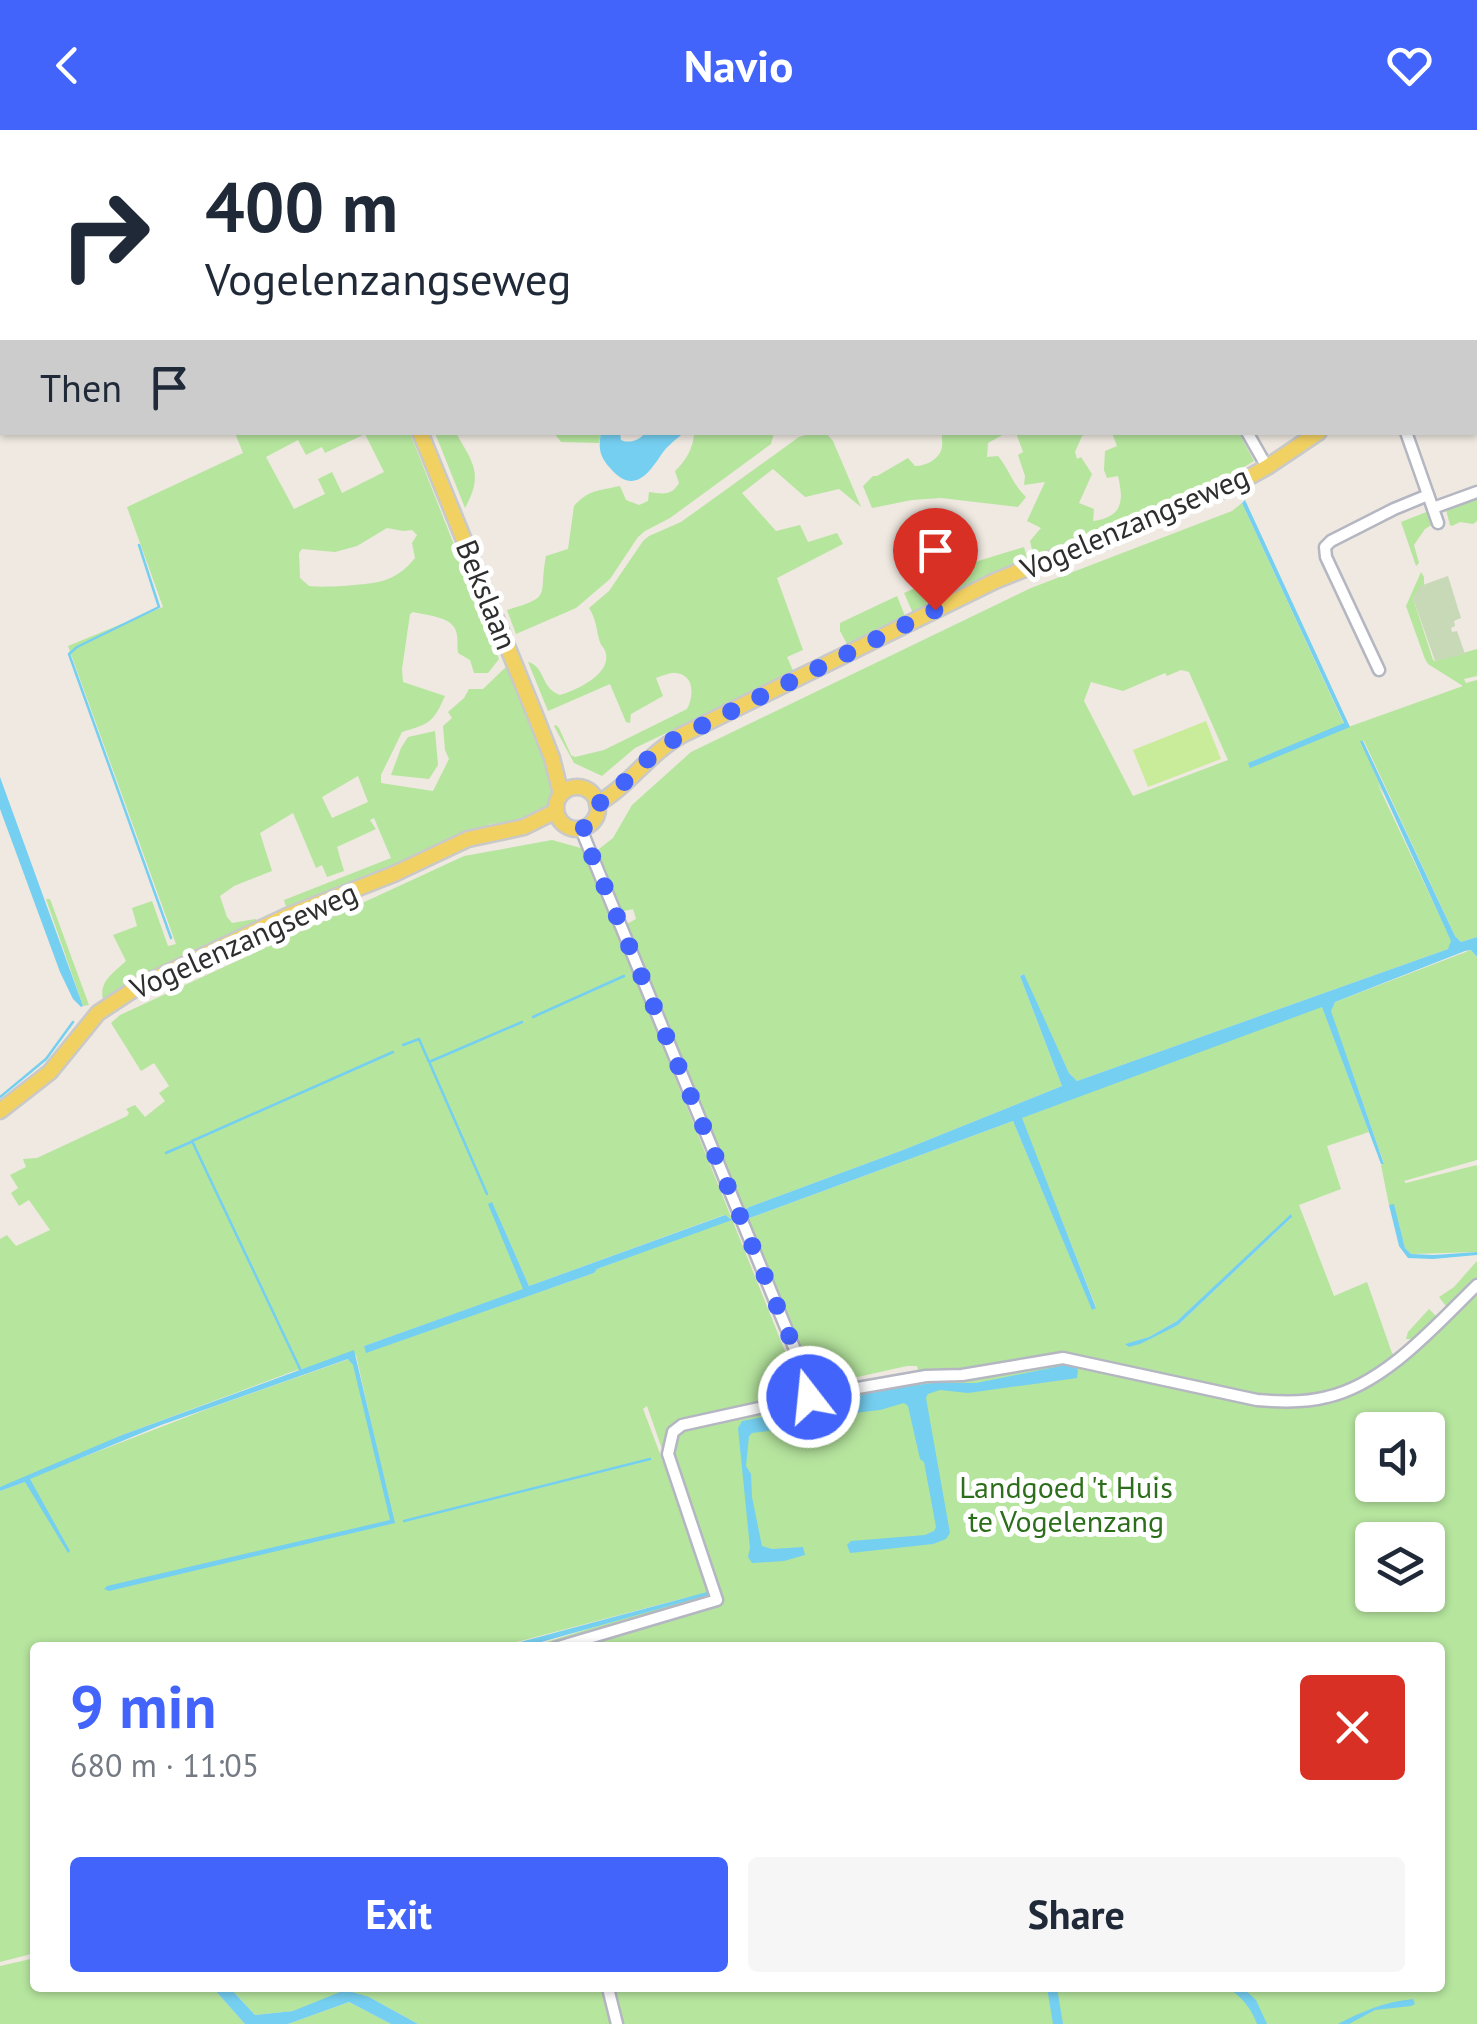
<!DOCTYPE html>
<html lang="en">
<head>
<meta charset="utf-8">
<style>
  :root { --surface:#fff; --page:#f6f6f7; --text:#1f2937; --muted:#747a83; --accent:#4264fb }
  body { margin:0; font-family:"PT Sans",sans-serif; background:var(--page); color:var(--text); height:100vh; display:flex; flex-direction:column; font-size:38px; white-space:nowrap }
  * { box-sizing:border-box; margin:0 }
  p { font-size:32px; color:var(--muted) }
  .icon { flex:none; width:55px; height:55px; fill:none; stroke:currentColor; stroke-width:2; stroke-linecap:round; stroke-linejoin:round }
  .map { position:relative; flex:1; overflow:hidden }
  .sheet { position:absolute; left:30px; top:1512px; width:1415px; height:350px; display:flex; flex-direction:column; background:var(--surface); border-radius:10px; box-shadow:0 2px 8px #0004 }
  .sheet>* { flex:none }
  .banner { position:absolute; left:0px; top:0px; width:1478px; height:305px; box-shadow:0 2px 8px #0004; background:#fff; color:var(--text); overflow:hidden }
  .fabs { position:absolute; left:1355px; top:1282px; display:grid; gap:20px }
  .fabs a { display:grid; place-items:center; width:90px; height:90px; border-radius:10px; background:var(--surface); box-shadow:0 2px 8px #0004; font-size:50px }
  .pin { position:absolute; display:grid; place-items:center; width:85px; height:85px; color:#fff; margin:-102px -42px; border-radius:50% 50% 50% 0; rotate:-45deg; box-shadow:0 0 10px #0007 }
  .pin .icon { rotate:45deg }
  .me { position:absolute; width:110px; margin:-55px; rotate:344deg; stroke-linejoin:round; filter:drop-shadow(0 0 8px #0008) }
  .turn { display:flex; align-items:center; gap:35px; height:210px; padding:0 40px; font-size:45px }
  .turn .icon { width:130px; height:130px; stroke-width:2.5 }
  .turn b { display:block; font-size:70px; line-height:85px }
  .then { display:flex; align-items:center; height:95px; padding:0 40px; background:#0003; gap:20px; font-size:38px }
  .round { display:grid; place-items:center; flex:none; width:105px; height:105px; border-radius:10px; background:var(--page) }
  .overview { display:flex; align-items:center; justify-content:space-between; height:170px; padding:0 40px }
  h1 { font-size:60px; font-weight:800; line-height:75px; color:var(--accent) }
  .cta { display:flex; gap:20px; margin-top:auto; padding:20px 40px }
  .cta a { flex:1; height:115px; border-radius:10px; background:var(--accent); color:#fff; font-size:40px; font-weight:800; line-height:115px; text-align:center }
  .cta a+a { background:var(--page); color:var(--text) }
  header { display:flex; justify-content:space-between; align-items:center; height:130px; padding:0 40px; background:var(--accent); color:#fff; font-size:45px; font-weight:800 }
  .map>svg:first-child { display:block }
  .green { fill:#b6e59e; fill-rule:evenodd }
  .cemetery { fill:#c8d9b8 }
  .pitch { fill:#c9ec9a }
  .water { fill:#75cff0 }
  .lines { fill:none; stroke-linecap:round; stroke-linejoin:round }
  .stream { stroke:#75cff0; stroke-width:2.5 }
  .minor-casing { stroke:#b4b7c1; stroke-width:15 }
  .major-casing { stroke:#c9c9c9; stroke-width:19 }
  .minor { stroke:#fff; stroke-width:10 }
  .major { stroke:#f2d163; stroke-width:14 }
  .route { stroke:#4264fb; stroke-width:18; stroke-dasharray:0 32.4 }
  .labels { text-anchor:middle; stroke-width:10; stroke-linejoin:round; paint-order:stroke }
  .street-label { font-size:30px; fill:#2e2e2e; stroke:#fff }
  .park-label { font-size:30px; fill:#2c6e1b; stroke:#fff }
</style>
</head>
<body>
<header><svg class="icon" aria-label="back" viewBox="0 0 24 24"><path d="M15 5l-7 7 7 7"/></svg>Navio<svg class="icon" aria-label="heart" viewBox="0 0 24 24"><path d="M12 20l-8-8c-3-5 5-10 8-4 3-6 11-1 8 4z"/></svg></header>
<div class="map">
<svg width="1477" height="1894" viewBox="0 0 1477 1894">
  <rect width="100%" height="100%" fill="#efe9e1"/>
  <!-- green -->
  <g class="green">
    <polygon points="314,0 503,0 506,2 315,2"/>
    <path d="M942,302L1006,303L988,313L987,327L998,326C1009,339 1013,355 1026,367L1018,377L941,368L912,370L872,378L863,356L873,346H877L908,328L915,336C926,336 940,329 942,317C943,312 941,307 942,302Z"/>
    <path d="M235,303H410L499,529L488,543H474L470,530L458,523C457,517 458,511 457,505C455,486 428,486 413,482L410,484L402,539L403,552L445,566C433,593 429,594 402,602L381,645V653L433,661L449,629L445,620L443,596L452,588L448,582L464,568L469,559H483L508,535L544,623L554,655L547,678L532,689L491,694L287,780L284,770L391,728L374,688L370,690L376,699L337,717L344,741L327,747L322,735L316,738L293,683L260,703L272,741L234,756L220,766L227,787L232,793L255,789L262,793L104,873C97,853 112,844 126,831L113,805L137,796L132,778L152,771L168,816L176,814L68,516L163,477L127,377L243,323ZM365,304L384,342L342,363L332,342L318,349L325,364L294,379L266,327L298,310L306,325L322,317L325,323ZM387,398L403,401L412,400L417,405L412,413L415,428C407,438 395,448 382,451C367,455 325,458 309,456L300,448L299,423L302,419L335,422L357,416ZM358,646L368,672L332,688L322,667Z"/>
    <path d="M435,303H456C473,333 484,344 465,378Z"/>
    <polygon points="554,303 601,303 599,313 561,312"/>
    <path d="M694,303H774L771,314L670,388L645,401L638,407L610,449L576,478L516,504L507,480C554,466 538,467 546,426L568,419L574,376C589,359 599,361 620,356L626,370L639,375L648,371L649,362C662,364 672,366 679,353L675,341C685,332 694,317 694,303Z"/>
    <path d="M813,303H826L833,311L861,377L839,359L805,367L773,339L742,363L776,401L800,395L808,412L837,403L843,414L777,448L803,520L787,527L795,545L775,551L635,618L602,646L574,633L554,596L556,595L559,598L571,625L575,627L604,620L687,579C694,567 695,543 674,543C672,542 659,547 656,548L663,566L631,584L630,593L626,592L610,554L548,581L528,532C546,537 540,558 560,565C576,560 610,545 606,524C604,515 601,518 599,509C596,497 596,489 589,478L609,461L643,411L649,406L681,392L799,307Z"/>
    <path d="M1016,303H1088L1082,306L1075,322L1077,329L1081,327L1092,344L1079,373L1094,379L1093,391C1123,387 1124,371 1118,346L1107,348L1104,340L1105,321L1117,316L1112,303H1239L1254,331L1229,346L1179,368L1041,427L1034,428L1030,411L1041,398L1027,391L1045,352L1024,355L1025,346L1018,325L1023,322Z"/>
    <polygon points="1477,369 1477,391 1473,394 1460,392 1452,396 1450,395 1446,380"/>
    <path d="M1242,373L1344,594L1248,633L1463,556L1428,534L1425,529L1406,476L1421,442L1424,447V455L1413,468L1433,530L1435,531L1477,519V546L1464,549L1466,553L1477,550V807L1461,812L1455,806L1364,611H1361L1384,665L1377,653L1452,812L1448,819L1077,951L1069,943L1023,844L1020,846L1062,956L903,1020L749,1077L741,1082L625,795L636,789L633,779L620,782L595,722L613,708L632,675L691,622L1031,458L1232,381ZM1181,540L1189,542L1228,630L1133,666L1084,571L1091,552L1123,561L1165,543L1167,546Z"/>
    <polygon points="1429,381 1433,394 1425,399 1414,415 1419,433 1416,436 1401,392"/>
    <polygon points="1024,417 1030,439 917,492 904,463 978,431"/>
    <polygon points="897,466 909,496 852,523 840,501 840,493"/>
    <polygon points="435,601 438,635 429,649 391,645 401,618 408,607"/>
    <path d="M552,710L588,720L586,726L799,1256L801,1263L797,1266L801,1274L897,1254L1064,1232L1257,1272L1350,1262L1477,1159V1894H418L369,1867L293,1881L255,1885L230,1858H1440V1518L515,1517L534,1514V1516L692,1466L498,1517L35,1518V1823L0,1832V1361L25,1352L13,1353L0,1357V1109L7,1105L16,1116L50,1100L29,1070L19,1076L11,1063L18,1058L10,1045L26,1037L23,1029L37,1028L127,986L129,983L126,979L135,975L145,987L165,971L159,963L169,956L154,933L141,941L111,893L120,885L464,726ZM492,1073L529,1156L724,1085L731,1089L597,1139L594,1143L367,1222L364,1216L524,1159ZM356,1225L383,1346L354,1236L349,1229L210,1278L68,1333H61L122,1305L294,1241ZM647,1276L686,1388L685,1389L643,1279ZM1372,1300H1428V1355H1372ZM1372,1410H1428V1465H1372Z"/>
    <polygon points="46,769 50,769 89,875 83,876"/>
    <polygon points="1471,820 1477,827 1477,1030 1404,1051 1406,1053 1477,1035 1477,1122 1411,1124 1405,1118 1394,1075 1389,1075 1381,1035 1384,1033 1330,881 1335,872"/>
    <path d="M1322,876L1369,1002L1327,1016L1341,1059L1299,1075L1334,1166L1367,1152L1392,1223L1396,1227L1379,1240L1327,1266L1257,1268L1074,1225L919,1244L917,1236H907L817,1256L814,1253L744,1090L1013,991L1092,1179L1096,1177L1021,988ZM1291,1085V1088L1178,1195L1129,1217L1126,1214L1149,1207L1177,1191Z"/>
    <polygon points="1477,1131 1477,1153 1449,1180 1439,1167 1454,1157"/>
    <polygon points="1429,1179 1437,1187 1433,1196 1418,1209 1406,1209 1408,1202"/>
    <polygon points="35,1828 35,1858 213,1858 245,1894 0,1894 0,1836"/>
    <polygon points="349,1872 391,1894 288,1894"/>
  </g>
  <!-- cemetery -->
  <polygon class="cemetery" points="1448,446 1461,488 1454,491 1455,496 1451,498 1452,502 1457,501 1465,524 1435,531 1413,468 1420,456"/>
  <!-- pitch -->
  <polygon class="pitch" points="1206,591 1221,629 1148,657 1133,620"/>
  <!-- water -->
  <g class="water">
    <path d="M601,303H620L621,310C629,314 640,310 645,303H684C676,309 667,316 661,325C648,345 633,364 611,339C600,327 598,319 601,303Z"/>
    <polygon points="1245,370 1350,597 1250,638 1248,633 1344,593 1242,373"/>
    <polygon points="1360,611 1363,611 1455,806 1461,812 1477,807 1477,827 1471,820 1465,821 1335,872 1331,881 1384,1034 1381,1034 1322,877 1022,988 1096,1178 1092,1180 1013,991 744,1090 741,1082 749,1077 903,1020 1062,956 1020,846 1024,844 1069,943 1077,951 1448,819 1451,811"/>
    <polygon points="0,647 83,876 81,877 73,869 60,842 0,679"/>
    <polygon points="492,1072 529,1156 725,1085 732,1090 597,1139 594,1143 366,1223 364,1216 523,1159 488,1074"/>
    <polygon points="1394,1074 1405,1118 1411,1124 1434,1125 1477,1122 1477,1125 1433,1129 1408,1128 1399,1116 1389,1075"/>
    <polygon points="1291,1084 1292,1087 1178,1195 1140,1214 1129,1217 1125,1214 1149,1207 1177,1191"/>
    <polygon points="354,1220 395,1393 109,1461 104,1459 107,1456 390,1390 353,1235 348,1229 161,1295 30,1349 70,1421 68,1423 25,1352 0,1361 0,1357 122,1305"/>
    <polygon points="1070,1234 1075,1235 1078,1240 1077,1248 968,1263 940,1260 928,1264 926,1268 950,1403 946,1409 933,1414 850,1423 847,1415 851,1411 925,1405 934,1401 936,1397 924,1332 920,1329 908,1276 904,1273 880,1280 810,1288 810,1281 815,1277 886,1259 933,1253 976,1253"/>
    <polygon points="798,1280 800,1291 791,1298 752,1303 749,1306 746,1336 751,1344 752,1367 762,1416 772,1419 803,1417 805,1425 784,1431 752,1433 748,1427 750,1418 738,1298 742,1291"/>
    <polygon points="711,1461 712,1464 534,1514 515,1517 498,1518"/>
    <polygon points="213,1858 230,1858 255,1885 293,1881 345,1860 369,1867 418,1894 391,1894 349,1872 288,1894 245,1894"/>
    <polygon points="1047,1858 1057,1858 1063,1894 1053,1894"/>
    <path d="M1228,1858H1243L1256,1870L1267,1894H1257C1252,1879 1241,1866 1228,1858Z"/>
    <path d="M1413,1869L1415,1874L1411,1876L1375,1880L1349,1894H1338C1363,1881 1384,1872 1413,1869Z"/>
  </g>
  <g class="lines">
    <!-- stream -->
    <g class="stream">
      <polyline points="139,415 159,477 77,517 69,524 171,808"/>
      <polyline points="533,887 624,846"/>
      <polyline points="403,915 419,909 429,932 522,892"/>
      <polyline points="430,934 487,1064"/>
      <polyline points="0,967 46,929 73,892"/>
      <polyline points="166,1023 191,1012"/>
      <polyline points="300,1239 192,1011 393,922"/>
      <polyline points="404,1391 650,1329"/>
    </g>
    <defs>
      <g id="minor">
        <polyline points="1239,2 1240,0"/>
        <polyline points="1324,2 1324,0"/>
        <polyline points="1475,9 1477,15"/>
        <polyline points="1475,43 1477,41"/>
        <polyline points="1475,118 1477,116"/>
        <polyline points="1247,302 1267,337"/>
        <polyline points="1406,302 1438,393"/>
        <polyline points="1433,378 1477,362"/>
        <polyline points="1379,540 1326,427 1325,417 1331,411 1394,379 1428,365"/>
        <polyline points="581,699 807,1249 809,1267"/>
        <path d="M555,1518L717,1470L668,1324L673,1302L682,1295L818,1265L926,1246L962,1245L1063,1228L1257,1270C1280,1272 1305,1273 1327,1267C1385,1254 1436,1195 1477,1155"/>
        <polyline points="608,1858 617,1894"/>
      </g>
      <g id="major">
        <polyline points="298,0 299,2"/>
        <polyline points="1475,219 1477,218"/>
        <polyline points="420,302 534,582 552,628 561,664"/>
        <circle cx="577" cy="678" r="21"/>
        <path d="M597,674C629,656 648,624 682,605L995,451L1233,356L1267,337L1319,302"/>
        <polyline points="0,981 50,942 98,883 139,856 287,786 394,744 468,709 524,697 556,681"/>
      </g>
    </defs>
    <!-- minor casing -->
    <use href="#minor" class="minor-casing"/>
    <!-- major casing -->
    <use href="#major" class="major-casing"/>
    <!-- minor -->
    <use href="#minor" class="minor"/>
    <!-- major -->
    <use href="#major" class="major"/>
  </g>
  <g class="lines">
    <!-- route -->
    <path class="route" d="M809,1267L807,1249L581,699C593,695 598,687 598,674L615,664L630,645L665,614L935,480"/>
  </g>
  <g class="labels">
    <!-- street labels -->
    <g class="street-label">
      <text transform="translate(1135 393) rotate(-23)" y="10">Vogelenzangseweg</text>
      <text transform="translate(486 465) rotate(68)" y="10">Bekslaan</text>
      <text transform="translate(244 811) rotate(-24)" y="10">Vogelenzangseweg</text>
    </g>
    <!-- park labels -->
    <g class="park-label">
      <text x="1066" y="1368">Landgoed 't Huis<tspan x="1066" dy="34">te Vogelenzang</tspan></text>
    </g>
  </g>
</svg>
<div class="fabs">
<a><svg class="icon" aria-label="sound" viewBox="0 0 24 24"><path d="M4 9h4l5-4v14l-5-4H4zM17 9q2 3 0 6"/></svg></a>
<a><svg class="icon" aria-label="layers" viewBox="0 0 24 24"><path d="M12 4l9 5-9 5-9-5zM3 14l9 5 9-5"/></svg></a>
</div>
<div class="pin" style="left:935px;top:480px;background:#d93025"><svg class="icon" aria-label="arrive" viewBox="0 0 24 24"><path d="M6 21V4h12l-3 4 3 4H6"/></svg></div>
<svg class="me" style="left:809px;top:1267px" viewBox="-20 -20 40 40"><circle r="17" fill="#4264fb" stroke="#fff" stroke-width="3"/><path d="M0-11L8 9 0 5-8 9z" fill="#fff"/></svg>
<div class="banner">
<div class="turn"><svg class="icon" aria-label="right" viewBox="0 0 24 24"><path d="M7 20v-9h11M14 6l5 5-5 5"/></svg><div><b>400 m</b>Vogelenzangseweg</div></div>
<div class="then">Then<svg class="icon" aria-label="arrive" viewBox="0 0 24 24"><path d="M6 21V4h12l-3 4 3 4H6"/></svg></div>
</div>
<section class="sheet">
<div class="overview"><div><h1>9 min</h1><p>680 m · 11:05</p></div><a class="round" style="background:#d93025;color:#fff"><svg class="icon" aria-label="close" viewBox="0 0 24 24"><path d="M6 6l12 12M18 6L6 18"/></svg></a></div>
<div class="cta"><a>Exit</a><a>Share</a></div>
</section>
</div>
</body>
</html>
